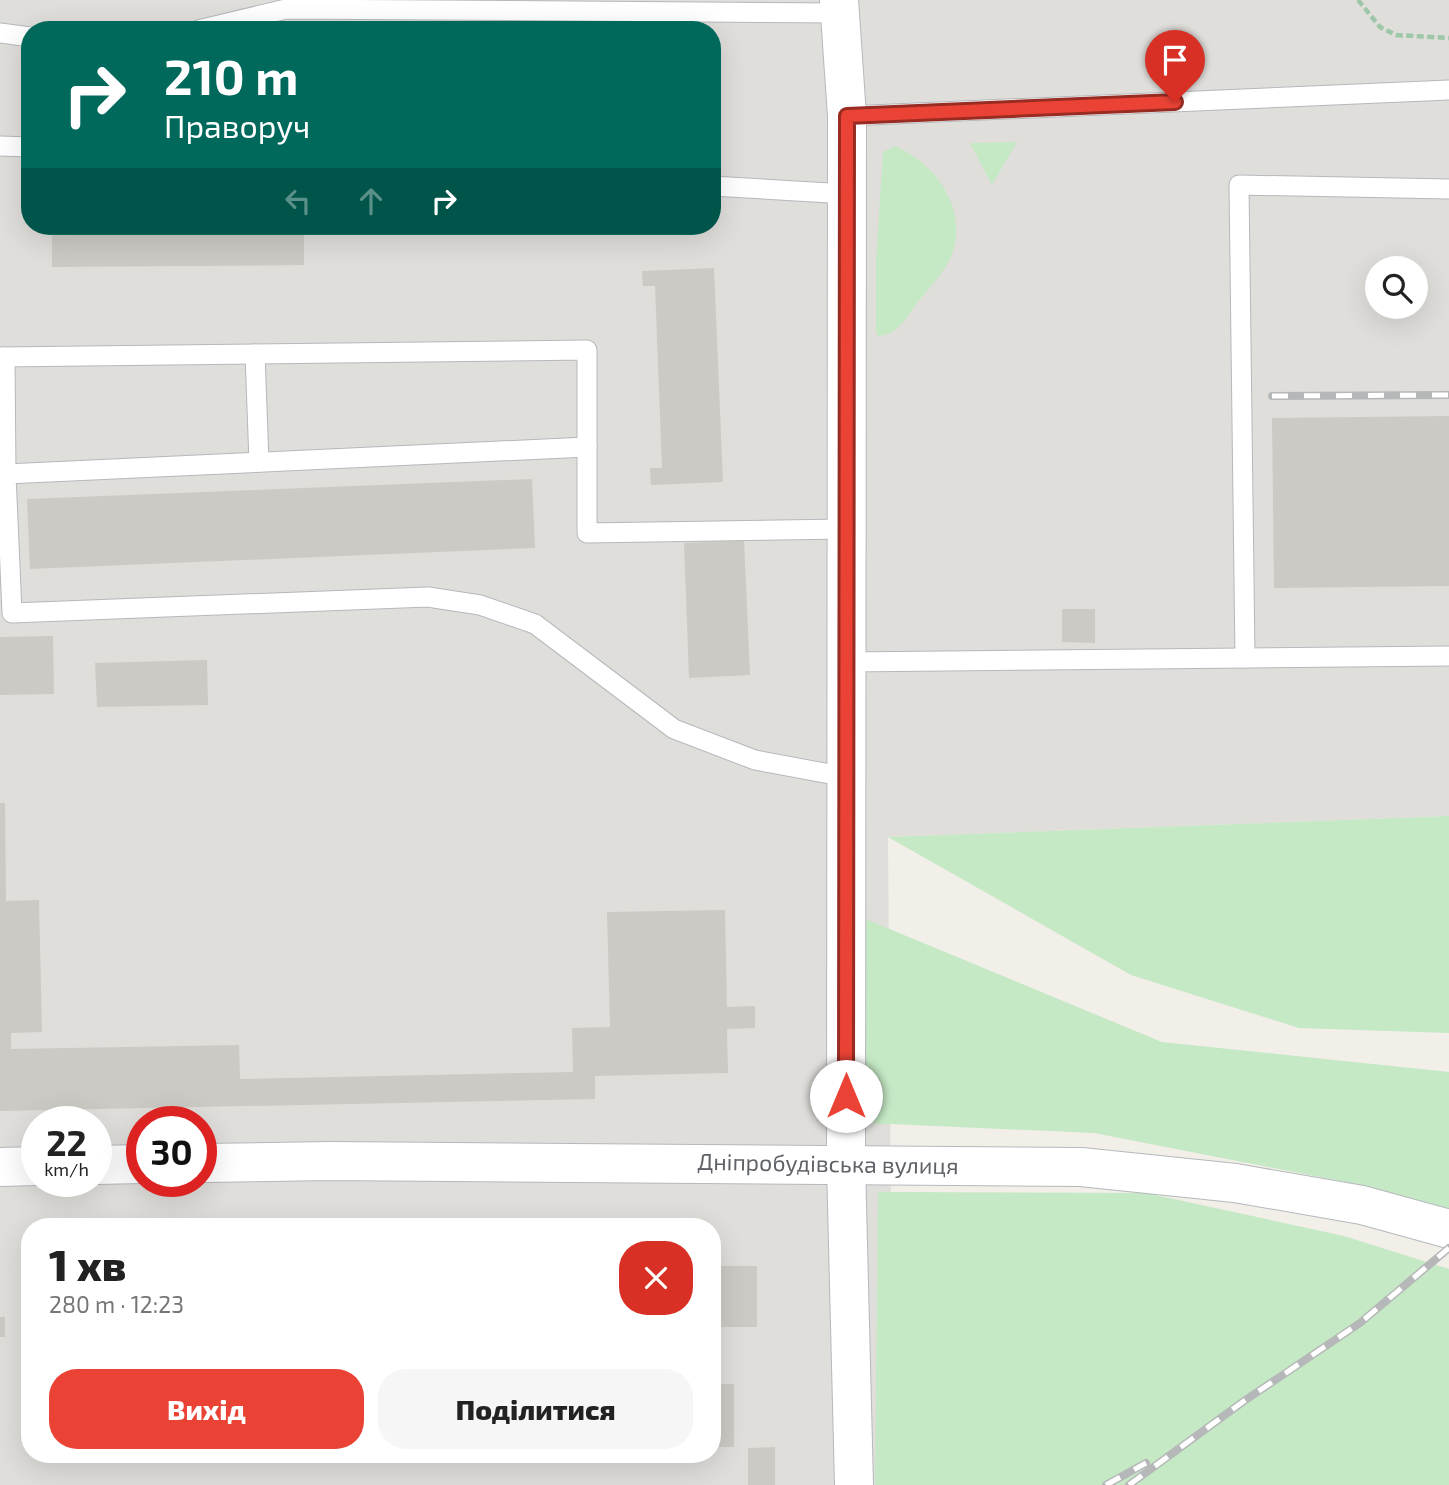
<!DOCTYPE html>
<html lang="uk">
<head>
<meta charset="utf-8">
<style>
  :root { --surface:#fff; --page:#f6f6f6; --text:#222; --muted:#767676; --accent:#ea4335 }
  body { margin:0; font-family:"Exo 2",sans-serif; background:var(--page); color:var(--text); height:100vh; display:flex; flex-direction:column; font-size:26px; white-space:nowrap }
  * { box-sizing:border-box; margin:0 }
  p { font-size:23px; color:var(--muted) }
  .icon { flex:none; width:38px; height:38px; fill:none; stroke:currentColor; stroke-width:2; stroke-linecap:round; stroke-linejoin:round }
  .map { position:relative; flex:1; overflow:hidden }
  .drawer { position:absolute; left:21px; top:1218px; width:700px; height:245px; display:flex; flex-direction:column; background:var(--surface); border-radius:28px; box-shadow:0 7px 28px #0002 }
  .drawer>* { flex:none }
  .guide { position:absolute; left:21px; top:21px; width:700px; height:214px; border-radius:28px; box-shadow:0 7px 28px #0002; background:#00695c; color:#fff; overflow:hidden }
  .tools { position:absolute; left:1365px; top:256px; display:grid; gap:14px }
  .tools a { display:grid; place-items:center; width:63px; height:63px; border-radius:50%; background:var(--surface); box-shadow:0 7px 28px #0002; font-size:35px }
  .speed { position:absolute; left:21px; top:1106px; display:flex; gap:14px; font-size:35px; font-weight:700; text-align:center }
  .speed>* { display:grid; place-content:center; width:91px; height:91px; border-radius:50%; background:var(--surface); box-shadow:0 7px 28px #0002; line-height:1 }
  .speed small { font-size:18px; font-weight:400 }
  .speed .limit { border:10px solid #d22; background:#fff; color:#111 }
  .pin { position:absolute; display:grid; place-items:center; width:60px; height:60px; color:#fff; margin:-72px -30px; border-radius:50% 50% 50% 0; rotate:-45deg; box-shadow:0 0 7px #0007 }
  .pin .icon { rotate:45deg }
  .me { position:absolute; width:77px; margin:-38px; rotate:0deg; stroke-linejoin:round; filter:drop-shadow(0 0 5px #0008) }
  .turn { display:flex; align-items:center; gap:24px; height:147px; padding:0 28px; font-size:32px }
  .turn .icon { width:91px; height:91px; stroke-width:2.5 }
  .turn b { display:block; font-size:49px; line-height:60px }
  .lanes { display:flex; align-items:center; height:66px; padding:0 28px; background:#0003; justify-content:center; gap:35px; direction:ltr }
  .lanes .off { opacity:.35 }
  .round { display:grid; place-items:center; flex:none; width:74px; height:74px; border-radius:28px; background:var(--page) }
  .headline { display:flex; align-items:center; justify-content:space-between; height:119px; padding:0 28px }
  h1 { font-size:42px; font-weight:800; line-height:52px }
  .action { display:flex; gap:14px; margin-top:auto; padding:14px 28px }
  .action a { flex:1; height:80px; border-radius:28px; background:var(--accent); color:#fff; font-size:28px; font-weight:800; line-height:80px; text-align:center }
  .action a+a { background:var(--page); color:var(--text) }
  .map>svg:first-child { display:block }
  .industrial { fill:#e0deda; fill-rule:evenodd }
  .green { fill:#c5e8c5 }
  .building { fill:#cccac5 }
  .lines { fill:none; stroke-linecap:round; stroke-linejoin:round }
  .service-casing { stroke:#b5b8bc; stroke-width:21 }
  .minor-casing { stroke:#b5b8bc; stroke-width:40 }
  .tertiary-casing { stroke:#b5b8bc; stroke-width:40 }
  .path { stroke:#9cc7a9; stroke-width:4.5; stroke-dasharray:7 3.5; stroke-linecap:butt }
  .service { stroke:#fff; stroke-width:19 }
  .minor { stroke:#fff; stroke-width:38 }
  .tertiary { stroke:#fff; stroke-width:38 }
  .rail-casing { stroke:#b6b7b8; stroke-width:8 }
  .rail { stroke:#fff; stroke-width:5; stroke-dasharray:16; stroke-linecap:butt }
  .route-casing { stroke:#982c22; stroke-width:18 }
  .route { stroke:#ea4335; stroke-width:12 }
  .labels { text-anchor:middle; stroke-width:5; stroke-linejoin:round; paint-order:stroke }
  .street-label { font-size:23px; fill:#5f6368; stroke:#fff }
</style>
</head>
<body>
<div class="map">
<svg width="1449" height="1485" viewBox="0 0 1449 1485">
  <rect width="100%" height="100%" fill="#f1efe8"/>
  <!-- industrial -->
  <path class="industrial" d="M0,0H1449V816L888,837L893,1485H0ZM30,30H712V226H30ZM1377,268H1416V306H1377ZM37,1122H96V1181H37ZM142,1122H201V1181H142ZM30,1227H712V1454H30Z"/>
  <!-- green -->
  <g class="green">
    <polygon points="1017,142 992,185 970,143"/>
    <path d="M895,146C938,164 971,214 950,259C942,275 928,289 917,303C907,317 898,335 878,336L876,332V261L883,152Z"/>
    <polygon points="1449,816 1449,1033 1299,1028 1131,975 888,837"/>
    <polygon points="846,911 1162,1042 1449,1072 1449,1215 1366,1186 1094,1133 846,1122"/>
    <polygon points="878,1192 1146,1193 1344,1236 1449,1269 1449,1485 875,1485"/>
  </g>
  <!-- building -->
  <g class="building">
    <polygon points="52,226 304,226 304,265 52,267"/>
    <polygon points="714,268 723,482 651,485 650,468 662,468 655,286 643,286 642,271"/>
    <polygon points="1449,416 1449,586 1274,588 1272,418"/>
    <polygon points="532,479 535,548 30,569 27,499"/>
    <polygon points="744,540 750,675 689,678 684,543"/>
    <polygon points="1062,609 1095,609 1095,643 1062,642"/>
    <polygon points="53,636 54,694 0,695 0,637"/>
    <polygon points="207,660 208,705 97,707 95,663"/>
    <polygon points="0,803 5,803 6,901 39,900 42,1032 11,1033 11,1049 239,1045 240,1079 573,1072 572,1028 610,1027 607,912 725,910 727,1007 755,1006 755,1028 727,1029 728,1073 595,1076 595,1099 0,1111"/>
    <polygon points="522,1222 522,1227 487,1227 487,1223"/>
    <rect x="563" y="1222" width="73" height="5"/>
    <rect x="712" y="1266" width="45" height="61"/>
    <rect x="0" y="1317" width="5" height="20"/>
    <rect x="712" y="1384" width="22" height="63"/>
    <polygon points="775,1447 775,1485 748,1485 748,1448"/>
  </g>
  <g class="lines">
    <defs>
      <g id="service">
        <polyline points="198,30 286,9 840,13"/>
        <polyline points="0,33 30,37"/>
        <polyline points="847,116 1449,90"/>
        <polyline points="0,146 30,147"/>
        <polyline points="712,186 847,194"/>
        <polyline points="255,354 259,462"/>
        <polyline points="0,357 587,350 587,533 846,529"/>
        <polyline points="5,357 6,474"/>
        <polyline points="587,447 6,474 12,613 428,597 480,605 535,624 674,729 755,760 846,777"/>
        <polyline points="1245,658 1239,185 1449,189"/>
        <polyline points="846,662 1449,656"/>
      </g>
      <polyline id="minor" points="839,0 847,116 846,1164"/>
      <g id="tertiary">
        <polyline points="201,1163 330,1161 1081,1167 1235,1183 1362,1205 1449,1229"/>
        <polyline points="846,1164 854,1485"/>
        <polyline points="96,1165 142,1164"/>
        <polyline points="0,1167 37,1166"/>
      </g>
    </defs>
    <!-- service casing -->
    <use href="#service" class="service-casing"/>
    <!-- minor casing -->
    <use href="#minor" class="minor-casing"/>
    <!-- tertiary casing -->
    <use href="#tertiary" class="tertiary-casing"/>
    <!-- path -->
    <polyline class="path" points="1358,0 1380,27 1396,35 1449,38"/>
    <!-- service -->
    <use href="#service" class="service"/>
    <!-- minor -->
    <use href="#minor" class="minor"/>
    <!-- tertiary -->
    <use href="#tertiary" class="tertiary"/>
    <defs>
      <g id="rail">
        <polyline points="1272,396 1449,395"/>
        <polyline points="1106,1485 1146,1463"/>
        <polyline points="1129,1485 1244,1401 1360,1323 1449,1248"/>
      </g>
    </defs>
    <!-- rail casing -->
    <use href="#rail" class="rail-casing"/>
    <!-- rail -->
    <use href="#rail" class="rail"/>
  </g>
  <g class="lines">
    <defs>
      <polyline id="route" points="846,1096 847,116 1175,102"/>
    </defs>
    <!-- route casing -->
    <use href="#route" class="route-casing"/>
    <!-- route -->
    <use href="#route" class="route"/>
  </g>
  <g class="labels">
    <!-- street labels -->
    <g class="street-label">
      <text transform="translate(828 1164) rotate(1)" y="8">Дніпробудівська вулиця</text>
    </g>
  </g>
</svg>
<div class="tools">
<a><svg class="icon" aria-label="search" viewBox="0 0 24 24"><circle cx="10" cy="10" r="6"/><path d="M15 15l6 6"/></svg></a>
</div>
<div class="speed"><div>22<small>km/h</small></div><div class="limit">30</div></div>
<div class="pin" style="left:1175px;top:102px;background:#d93025"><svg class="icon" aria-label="arrive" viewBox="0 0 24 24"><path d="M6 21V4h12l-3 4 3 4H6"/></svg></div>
<svg class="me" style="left:846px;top:1096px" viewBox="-20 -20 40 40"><circle r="19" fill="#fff"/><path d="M0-13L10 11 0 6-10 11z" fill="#ea4335"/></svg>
<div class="guide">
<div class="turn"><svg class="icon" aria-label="right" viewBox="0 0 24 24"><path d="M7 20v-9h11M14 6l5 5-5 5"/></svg><div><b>210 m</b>Праворуч</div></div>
<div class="lanes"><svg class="icon off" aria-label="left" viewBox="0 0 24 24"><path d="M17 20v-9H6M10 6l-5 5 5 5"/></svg><svg class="icon off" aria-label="ahead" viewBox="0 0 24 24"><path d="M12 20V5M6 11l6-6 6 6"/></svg><svg class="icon" aria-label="right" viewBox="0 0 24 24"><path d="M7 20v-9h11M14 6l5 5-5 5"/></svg></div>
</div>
<section class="drawer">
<div class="headline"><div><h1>1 хв</h1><p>280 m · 12:23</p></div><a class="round" style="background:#d93025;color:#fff"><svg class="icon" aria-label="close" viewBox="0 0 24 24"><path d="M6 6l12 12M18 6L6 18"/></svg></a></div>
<div class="action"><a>Вихід</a><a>Поділитися</a></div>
</section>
</div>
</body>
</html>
